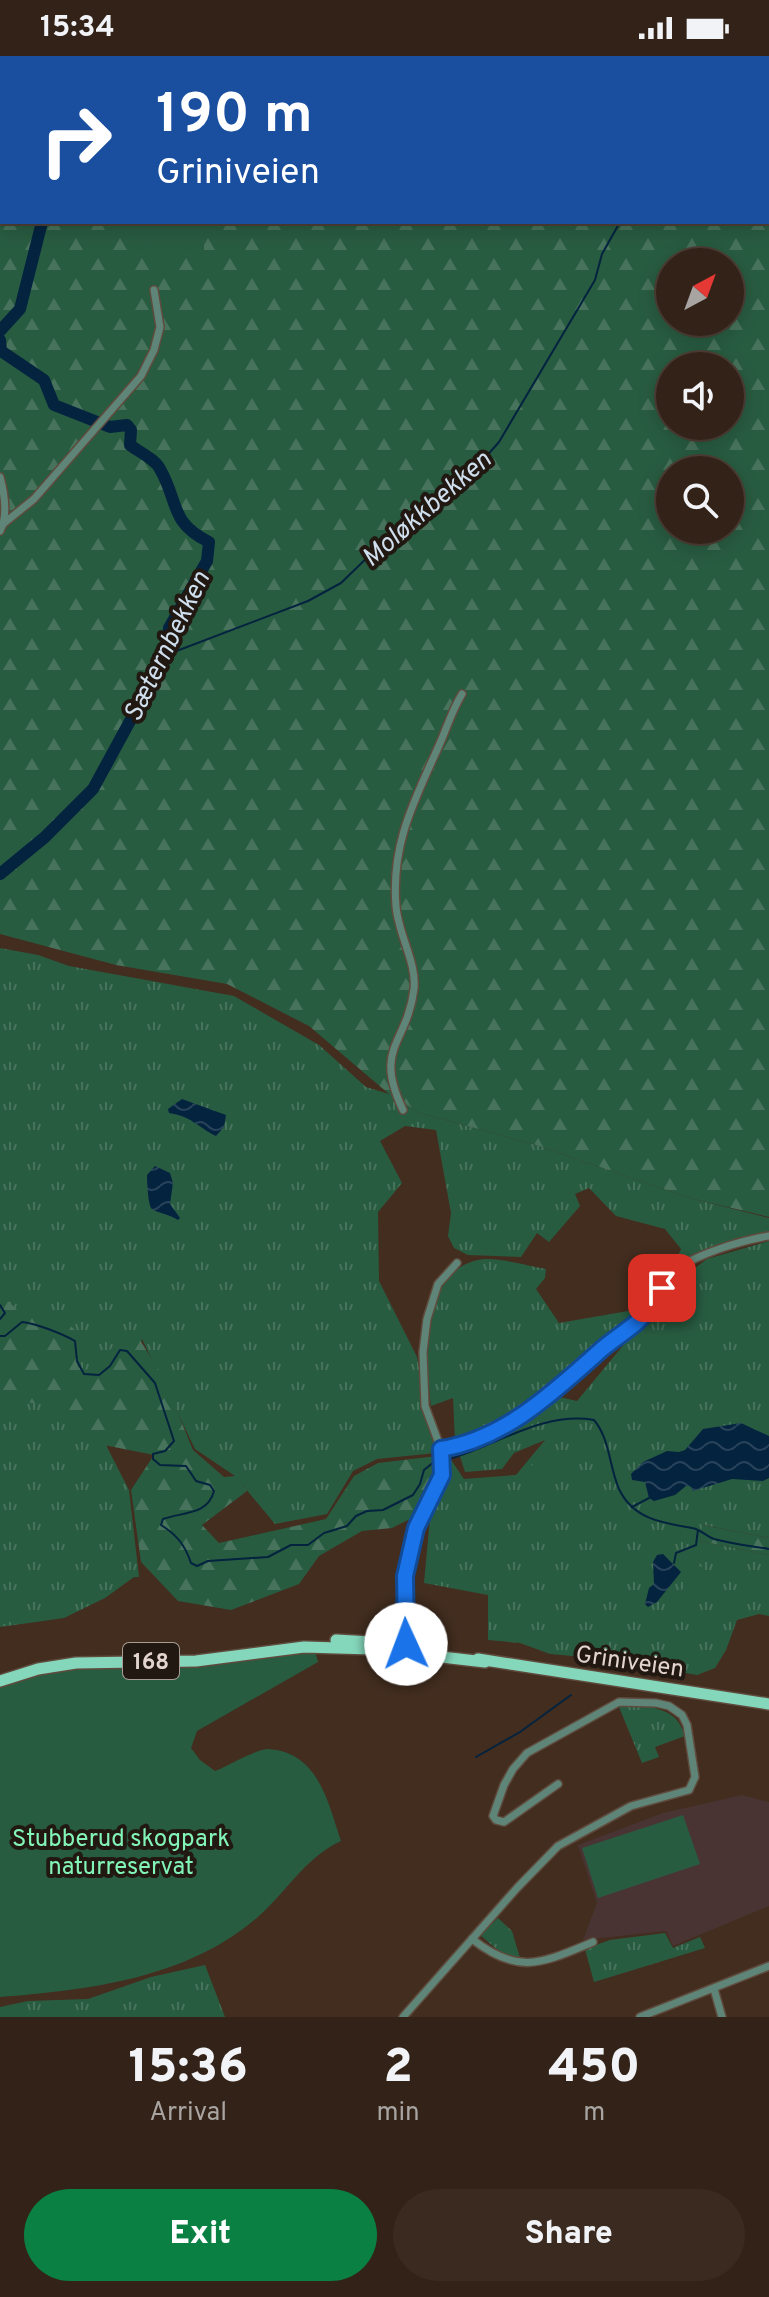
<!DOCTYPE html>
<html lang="en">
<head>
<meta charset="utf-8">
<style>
  :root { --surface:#322217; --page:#3a2a20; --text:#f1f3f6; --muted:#a8a4a1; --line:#4d3f36; --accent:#0b8043 }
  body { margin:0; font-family:Overpass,sans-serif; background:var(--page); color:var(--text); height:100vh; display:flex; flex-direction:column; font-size:30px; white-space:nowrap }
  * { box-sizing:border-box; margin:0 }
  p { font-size:26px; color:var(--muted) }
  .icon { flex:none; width:44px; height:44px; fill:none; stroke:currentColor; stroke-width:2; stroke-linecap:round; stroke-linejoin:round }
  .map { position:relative; height:1961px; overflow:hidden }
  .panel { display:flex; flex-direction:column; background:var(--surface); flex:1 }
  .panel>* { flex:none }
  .hud { position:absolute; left:0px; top:0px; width:770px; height:168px; box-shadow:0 4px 20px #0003,0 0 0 2px var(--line); background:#1a4fa0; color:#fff; overflow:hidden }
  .needle { width:52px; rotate:41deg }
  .controls { position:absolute; left:656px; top:192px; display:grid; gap:16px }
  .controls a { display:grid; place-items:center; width:88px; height:88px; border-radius:50%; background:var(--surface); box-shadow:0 4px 20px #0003,0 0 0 2px var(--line); font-size:40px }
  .pin { position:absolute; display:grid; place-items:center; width:68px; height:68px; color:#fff; margin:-34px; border-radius:16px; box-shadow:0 4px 12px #0006 }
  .me { position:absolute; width:88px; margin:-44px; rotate:358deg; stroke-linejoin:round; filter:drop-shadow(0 0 6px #0008) }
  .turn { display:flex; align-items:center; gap:28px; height:168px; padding:0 24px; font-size:36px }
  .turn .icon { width:104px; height:104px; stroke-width:2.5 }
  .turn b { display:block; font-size:56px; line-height:68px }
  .eta { display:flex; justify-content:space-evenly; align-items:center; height:136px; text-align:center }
  .eta b { font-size:48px; font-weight:800; line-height:56px }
  .button { display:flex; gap:16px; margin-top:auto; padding:16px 24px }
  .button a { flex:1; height:92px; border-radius:48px; background:var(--accent); color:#fff; font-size:32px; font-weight:800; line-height:92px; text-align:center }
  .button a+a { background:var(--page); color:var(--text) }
  .status { display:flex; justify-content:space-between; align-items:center; height:56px; padding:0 40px; background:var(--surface); direction:ltr }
  .status svg { height:22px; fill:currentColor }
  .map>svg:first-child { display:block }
  .education { fill:#493433 }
  .grass { fill:url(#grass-tufts) }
  .forest { fill:url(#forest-firs); fill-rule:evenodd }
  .green { fill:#285c41 }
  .water { fill:url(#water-waves) }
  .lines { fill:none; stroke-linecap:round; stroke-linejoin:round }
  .stream { stroke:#03233f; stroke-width:2 }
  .river { stroke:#03233f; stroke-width:12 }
  .minor-casing { stroke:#5f4b3e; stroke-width:10 }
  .primary-casing { stroke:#5f4b3e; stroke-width:14 }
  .minor { stroke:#5e8577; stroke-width:7 }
  .primary { stroke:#84d7bb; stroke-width:11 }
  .route-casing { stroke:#114b97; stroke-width:20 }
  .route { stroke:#1a73e8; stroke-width:14 }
  .labels { text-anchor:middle; stroke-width:8; stroke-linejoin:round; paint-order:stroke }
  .shield { fill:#211812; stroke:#a99c95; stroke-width:2 }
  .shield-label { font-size:22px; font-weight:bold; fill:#e3d5cd }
  .street-label { font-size:24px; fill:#e3d5cd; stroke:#211812 }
  .park-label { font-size:24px; fill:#83f4b7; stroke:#211812 }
  .water-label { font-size:26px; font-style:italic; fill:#cfdfee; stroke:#211812 }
</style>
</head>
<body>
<div class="status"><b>15:34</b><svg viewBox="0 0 49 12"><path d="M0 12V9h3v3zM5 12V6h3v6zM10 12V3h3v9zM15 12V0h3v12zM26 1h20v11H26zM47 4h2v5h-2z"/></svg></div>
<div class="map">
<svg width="769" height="1961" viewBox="0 0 769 1961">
  <defs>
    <pattern id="grass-tufts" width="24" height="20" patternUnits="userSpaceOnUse" patternTransform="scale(2)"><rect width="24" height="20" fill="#285c41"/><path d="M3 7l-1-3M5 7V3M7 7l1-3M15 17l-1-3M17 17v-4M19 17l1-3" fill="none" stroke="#47725b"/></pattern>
    <pattern id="forest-firs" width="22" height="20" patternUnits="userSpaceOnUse" patternTransform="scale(2)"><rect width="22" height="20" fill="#285c41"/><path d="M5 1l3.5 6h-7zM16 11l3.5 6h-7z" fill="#47725b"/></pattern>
    <pattern id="water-waves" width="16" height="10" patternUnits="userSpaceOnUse" patternTransform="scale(2)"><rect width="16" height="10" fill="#03233f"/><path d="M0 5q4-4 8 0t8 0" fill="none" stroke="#28425a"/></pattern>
  </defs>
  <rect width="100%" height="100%" fill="#422d1f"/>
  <!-- education -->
  <polygon class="education" points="742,1739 769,1746 769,1850 673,1890 666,1875 583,1884 597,1847 578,1789 663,1757"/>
  <!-- grass -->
  <g class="grass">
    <path d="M0,892L38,899L69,910L234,940L319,989L366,1031L389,1038L420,1057L536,1089L690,1142L769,1162V1176L737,1182L674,1209L681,1193L665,1173L616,1160L589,1132L575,1138L580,1150L549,1186L537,1177L521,1201L468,1199L454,1192L448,1180L451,1157L436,1074L405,1070L380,1085L402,1127L378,1156L379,1225L417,1301L431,1374L464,1423L516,1419L545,1384L514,1397L502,1413L465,1416L455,1385L453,1342L431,1350C425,1304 421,1216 478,1204C495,1200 528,1210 546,1213L545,1222L536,1233L559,1267L634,1254L637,1258L580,1308L541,1337L577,1345L674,1228L707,1203L769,1185V1482L703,1469L700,1485L769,1499V1560L759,1558L737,1564L726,1594L715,1612L697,1619L607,1603L550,1598L520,1587L488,1584V1539L424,1527L436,1397L377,1403L353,1415L327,1458L275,1468L235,1420L195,1393L142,1283L107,1391L129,1434L139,1521H134L105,1542L64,1562L0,1571Z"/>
    <path d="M648,1650C669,1656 678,1659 685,1680L655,1691L659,1701L642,1707L619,1651Z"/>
    <polygon points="498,1862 512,1875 520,1902 506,1901 480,1879"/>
    <polygon points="665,1877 673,1892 700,1881 705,1892 594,1926 585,1893 610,1884"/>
    <polygon points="205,1909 225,1961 0,1961 0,1951 28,1945 88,1943 151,1921"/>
  </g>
  <!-- forest -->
  <g class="forest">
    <path d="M0,0H769V1161L690,1142L536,1089L420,1057L389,1038L309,970L227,928L116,909L0,878ZM2,2H768V166H2ZM670,206H730V266H670ZM670,310H730V370H670ZM670,414H730V474H670Z"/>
    <polygon points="0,1237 19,1256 54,1255 75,1274 77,1311 88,1314 123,1282 140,1284 163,1321 193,1394 224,1421 236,1420 247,1435 202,1469 219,1487 326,1463 354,1420 378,1407 437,1400 431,1431 416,1460 392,1472 362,1475 319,1500 299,1528 231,1554 178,1545 141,1506 131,1434 154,1399 109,1390 46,1349 0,1342"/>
    <polygon points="702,1469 769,1482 769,1499 700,1485"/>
  </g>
  <!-- green -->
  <g class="green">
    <polygon points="130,166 213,166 204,182 204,201 180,191 165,208 162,206 154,190 137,196"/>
    <path d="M535,1405L562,1407L564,1415L561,1420C549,1423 540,1429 529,1419L530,1412Z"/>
    <path d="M697,1510L702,1511C708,1522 704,1532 699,1542L689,1545L681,1536L692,1512Z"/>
    <path d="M315,1595L318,1606L197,1675L191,1692L200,1704L215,1715C228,1710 256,1693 268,1693C319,1696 328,1747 341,1785C305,1802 288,1834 260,1859C190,1922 90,1934 0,1941V1628L30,1615Z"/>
    <polygon points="683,1759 700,1808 598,1842 582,1792"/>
  </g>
  <!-- water -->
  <g class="water">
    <path d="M182,1043L226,1059L224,1071L216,1080C196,1070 191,1060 169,1057L168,1053Z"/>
    <path d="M155,1110L170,1117L173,1127L170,1148L180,1162L178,1164C169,1158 155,1156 152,1153C148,1150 147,1125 147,1119Z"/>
    <polygon points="741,1367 769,1380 769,1422 763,1425 732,1423 693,1435 690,1430 686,1430 675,1439 654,1445 649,1442 645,1426 632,1424 631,1418 643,1406 667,1395 679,1396 685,1394 703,1373"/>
    <polygon points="663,1498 681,1516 657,1546 648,1551 645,1548 649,1532 654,1528 653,1506 657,1499"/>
  </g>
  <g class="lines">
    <!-- stream -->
    <g class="stream">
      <polyline points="692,2 694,0"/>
      <polyline points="166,599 308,545 341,527 405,465 469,420 499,386 595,224 602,198 620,166"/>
      <polyline points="0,1249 5,1257 0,1263"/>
      <path d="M0,1280H5L22,1266C35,1267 63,1278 75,1285L77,1305L84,1318L99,1319L110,1310L120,1294L127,1295L155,1327L174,1385L165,1395L153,1398V1403L160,1409L186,1410L196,1425L210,1429L214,1435C208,1459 183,1456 163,1463L161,1469C177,1479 185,1489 191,1507L197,1510L208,1505L268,1501L291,1489H308L324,1477L347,1470L356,1460L367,1455L383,1454L413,1439L420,1428L424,1414L434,1406L440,1404"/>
      <path d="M446,1404C494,1391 542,1355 594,1364C610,1383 609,1410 619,1433C633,1463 662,1467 692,1472C700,1473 706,1480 714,1483C732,1488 751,1490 769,1493"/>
      <polyline points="632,1451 649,1442"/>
      <polyline points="674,1507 676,1497 696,1489 698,1474"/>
      <polyline points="476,1701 520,1676 571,1639"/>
    </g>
    <!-- river -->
    <g class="river">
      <polyline points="46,2 51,0"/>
      <polyline points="0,275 20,253 42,166"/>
      <path d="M0,284L1,295L44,324L54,349L110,371L127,369L131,374L130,389C139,396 155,403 160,413C179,446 169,466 209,486L207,505L169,572L166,599L93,733L45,781L0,818"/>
    </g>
    <defs>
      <g id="minor">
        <path d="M0,421C4,436 8,460 0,475"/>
        <polyline points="3,468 34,443 141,320 154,294 160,271 154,234"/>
        <path d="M403,1054C373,991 407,989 414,933C417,907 398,878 396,850C391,790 413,747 437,694C446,675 451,656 462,638"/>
        <path d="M441,1393C509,1383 555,1331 606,1290C619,1279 634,1271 644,1258C654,1246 661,1228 672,1217C692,1199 743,1184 769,1180"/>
        <polyline points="404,1563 407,1575 404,1589"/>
        <polyline points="395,1587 404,1560 405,1520 416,1472 442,1419 441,1393 425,1350 423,1296 427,1263 438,1228 457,1207"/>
        <path d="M472,1883C519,1920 542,1907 593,1886"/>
        <polyline points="714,1933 722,1961"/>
        <polyline points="403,1961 517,1832 558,1790 631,1750 689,1734 695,1721 687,1669 682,1659 669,1650 656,1647 619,1646 527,1697 513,1713 504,1729 493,1760 496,1764 504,1766 558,1728"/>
        <polyline points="640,1961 769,1910"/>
      </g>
      <g id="primary">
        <polyline points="336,1584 406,1588 438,1594"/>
        <polyline points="478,1603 769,1648"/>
        <polyline points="0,1625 38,1613 76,1607 196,1605 304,1591 372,1593 485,1606"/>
      </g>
    </defs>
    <!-- minor casing -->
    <use href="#minor" class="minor-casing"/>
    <!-- primary casing -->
    <use href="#primary" class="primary-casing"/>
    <!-- minor -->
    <use href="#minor" class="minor"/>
    <!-- primary -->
    <use href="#primary" class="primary"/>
  </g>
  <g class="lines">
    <defs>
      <path id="route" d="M406,1588L405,1520L416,1472L442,1419L441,1393C505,1383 555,1335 602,1293C613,1284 625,1276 636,1267C647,1257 654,1244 662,1232"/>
    </defs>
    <!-- route casing -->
    <use href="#route" class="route-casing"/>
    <!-- route -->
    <use href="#route" class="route"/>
  </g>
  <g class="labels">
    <!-- shield labels -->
    <rect class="shield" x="123" y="1587" width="56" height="36" rx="6"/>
    <g class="shield-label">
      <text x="151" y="1613">168</text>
    </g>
    <!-- street labels -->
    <g class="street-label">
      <text transform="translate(630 1605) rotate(8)" y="8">Griniveien</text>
    </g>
    <!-- park labels -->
    <g class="park-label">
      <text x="121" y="1790">Stubberud skogpark<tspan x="121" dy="28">naturreservat</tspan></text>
    </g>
    <!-- water labels -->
    <g class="water-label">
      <text transform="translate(426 452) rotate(-41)" y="9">Moløkkbekken</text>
      <text transform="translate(166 590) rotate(-64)" y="9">Sæternbekken</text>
    </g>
  </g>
</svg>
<div class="controls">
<a><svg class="needle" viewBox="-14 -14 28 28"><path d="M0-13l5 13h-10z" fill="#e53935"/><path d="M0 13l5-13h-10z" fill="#a8a4a1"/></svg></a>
<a><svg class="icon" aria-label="sound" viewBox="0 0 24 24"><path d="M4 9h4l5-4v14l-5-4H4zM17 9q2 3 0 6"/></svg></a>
<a><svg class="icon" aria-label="search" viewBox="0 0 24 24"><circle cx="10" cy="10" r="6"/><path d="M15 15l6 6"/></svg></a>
</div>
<div class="pin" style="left:662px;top:1232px;background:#d93025"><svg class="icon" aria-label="arrive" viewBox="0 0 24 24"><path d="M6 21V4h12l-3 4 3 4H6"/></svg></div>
<svg class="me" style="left:406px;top:1588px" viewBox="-20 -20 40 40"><circle r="19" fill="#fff"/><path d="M0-13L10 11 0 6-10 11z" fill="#1a73e8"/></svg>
<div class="hud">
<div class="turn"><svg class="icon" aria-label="right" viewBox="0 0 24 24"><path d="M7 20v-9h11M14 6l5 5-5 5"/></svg><div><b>190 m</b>Griniveien</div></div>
</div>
</div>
<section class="panel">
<div class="eta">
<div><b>15:36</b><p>Arrival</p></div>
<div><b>2</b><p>min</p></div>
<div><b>450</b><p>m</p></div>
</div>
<div class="button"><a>Exit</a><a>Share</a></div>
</section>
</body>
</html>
